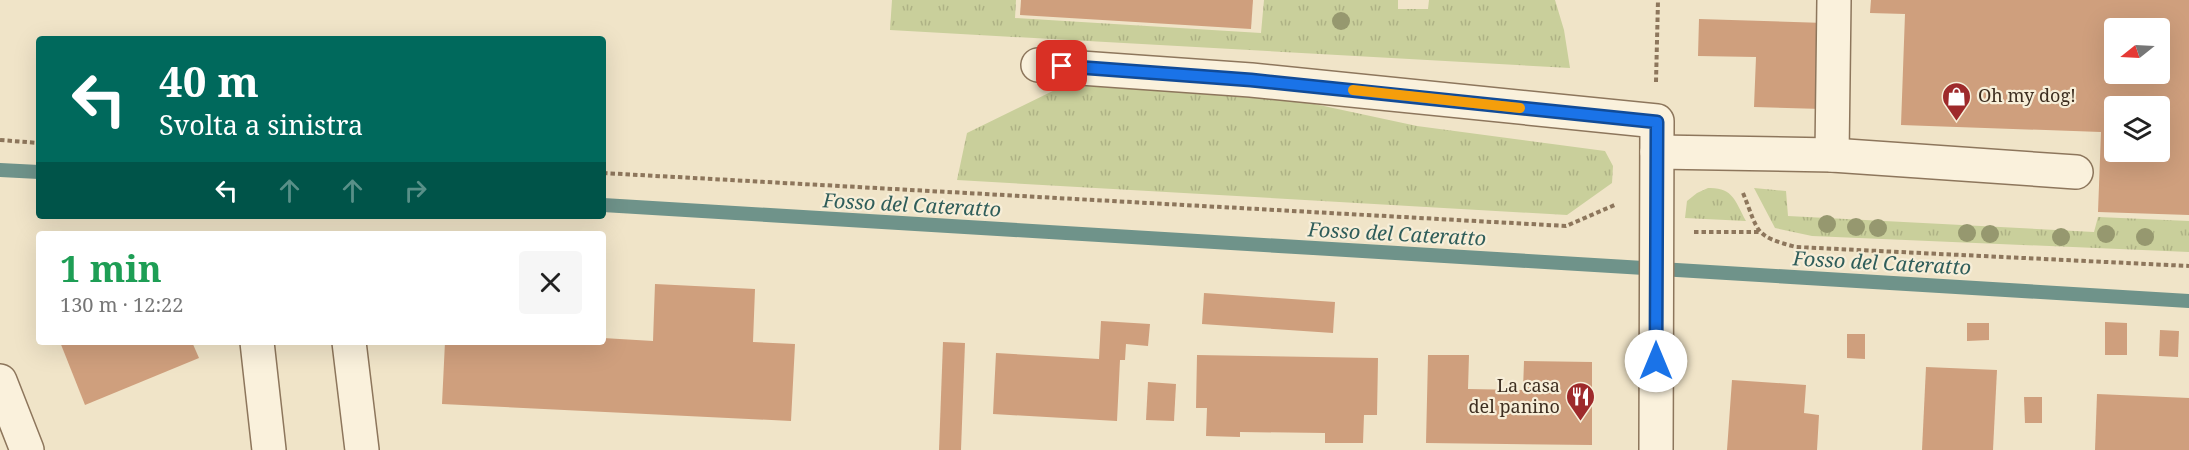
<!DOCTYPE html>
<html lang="it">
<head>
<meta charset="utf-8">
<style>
  :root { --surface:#fff; --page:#f6f6f6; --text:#222; --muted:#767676 }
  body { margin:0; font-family:"Noto Serif",serif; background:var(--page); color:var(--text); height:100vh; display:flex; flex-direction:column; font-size:22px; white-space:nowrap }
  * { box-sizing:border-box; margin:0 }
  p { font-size:20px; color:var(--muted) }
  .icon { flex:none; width:33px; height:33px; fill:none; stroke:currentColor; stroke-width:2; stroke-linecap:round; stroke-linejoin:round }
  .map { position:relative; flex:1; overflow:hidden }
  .drawer { position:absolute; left:36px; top:231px; width:570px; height:114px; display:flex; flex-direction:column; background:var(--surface); border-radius:6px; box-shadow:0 6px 24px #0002 }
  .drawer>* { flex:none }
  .guide { position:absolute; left:36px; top:36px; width:570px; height:183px; border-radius:6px; box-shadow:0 6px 24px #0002; background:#00695c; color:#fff; overflow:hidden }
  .needle { width:39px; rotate:252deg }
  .controls { position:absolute; left:2104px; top:18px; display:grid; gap:12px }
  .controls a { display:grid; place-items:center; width:66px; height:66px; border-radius:6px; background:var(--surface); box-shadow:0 6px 24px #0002; font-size:30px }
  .pin { position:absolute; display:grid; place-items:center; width:51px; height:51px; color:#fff; margin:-26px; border-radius:12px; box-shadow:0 3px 9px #0006 }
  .me { position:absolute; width:66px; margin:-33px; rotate:0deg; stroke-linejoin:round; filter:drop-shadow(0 0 4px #0008) }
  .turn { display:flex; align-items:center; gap:21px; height:126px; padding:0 24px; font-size:27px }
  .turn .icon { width:78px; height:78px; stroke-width:2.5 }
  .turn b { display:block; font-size:42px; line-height:51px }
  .lanes { display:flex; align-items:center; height:57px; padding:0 24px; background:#0003; justify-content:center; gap:30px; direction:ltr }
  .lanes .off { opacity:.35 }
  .round { display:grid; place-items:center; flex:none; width:63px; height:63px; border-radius:6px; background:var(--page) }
  .head { display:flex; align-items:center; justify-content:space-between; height:102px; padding:0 24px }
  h1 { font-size:36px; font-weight:700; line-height:45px; color:#1e9e55 }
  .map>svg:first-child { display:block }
  .grass { fill:url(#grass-tufts) }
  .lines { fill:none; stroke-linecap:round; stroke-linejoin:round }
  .stream { stroke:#6f938a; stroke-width:14 }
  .building { fill:#cf9f7d; fill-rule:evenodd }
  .minor-casing { stroke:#8d765c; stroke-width:36 }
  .path { stroke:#8d765c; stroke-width:4; stroke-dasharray:4.5 3; stroke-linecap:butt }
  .minor { stroke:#faf1dc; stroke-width:33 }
  .tree { fill:#96986f }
  .route-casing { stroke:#114b97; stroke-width:15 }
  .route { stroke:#1a73e8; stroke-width:10 }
  .slow { stroke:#f59e0b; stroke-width:10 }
  .labels { text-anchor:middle; stroke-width:4.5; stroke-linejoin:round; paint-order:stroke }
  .poi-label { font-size:18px; fill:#3d2e20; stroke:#f7eed8; text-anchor:start }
  .water-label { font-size:20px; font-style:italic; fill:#2f5d5a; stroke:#f7eed8 }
</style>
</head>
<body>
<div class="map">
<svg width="2189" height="450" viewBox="0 0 2189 450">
  <defs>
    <pattern id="grass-tufts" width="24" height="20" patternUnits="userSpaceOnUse" patternTransform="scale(1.5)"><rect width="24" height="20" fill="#c9cf9b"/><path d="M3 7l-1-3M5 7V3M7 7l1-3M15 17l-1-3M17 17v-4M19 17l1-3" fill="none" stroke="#aeb285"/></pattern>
  </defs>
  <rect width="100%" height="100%" fill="#f0e4c8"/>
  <!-- grass -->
  <g class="grass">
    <polygon points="892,0 1016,0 1015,18 1261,33 1264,0 1398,0 1398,9 1428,9 1429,0 1555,0 1564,30 1570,68 890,30"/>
    <polygon points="1063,86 1239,88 1417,126 1605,151 1613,166 1612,183 1567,215 957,180 967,133"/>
    <path d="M1708,188C1733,187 1735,201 1746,221L1685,218L1687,201L1697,193Z"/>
    <polygon points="1754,188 1786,191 1788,216 2094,232 2098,217 2189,221 2189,252 1812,236 1775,228"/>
  </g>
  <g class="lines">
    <!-- stream -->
    <g class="stream">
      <polyline points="0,170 39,172"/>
      <polyline points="603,205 2189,301"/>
    </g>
  </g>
  <!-- building -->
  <g class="building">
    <polygon points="1021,0 1253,0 1251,29 1020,15"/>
    <path d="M1871,0H2189V215L2098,212L2101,132L1901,125L1905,14L1870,13ZM2115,28H2160V74H2115ZM2115,106H2160V152H2115Z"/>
    <polygon points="1699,19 1825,23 1822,109 1754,107 1756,57 1698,56"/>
    <polygon points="655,284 755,289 753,342 795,344 791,421 442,404 445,342 603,342 603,338 653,341"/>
    <polygon points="1204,293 1335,302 1333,333 1202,324"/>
    <polygon points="1101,321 1150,324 1148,346 1126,344 1125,360 1120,360 1117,421 993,414 996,353 1099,359"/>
    <polygon points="2105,322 2127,323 2127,355 2105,355"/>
    <polygon points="1967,323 1989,323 1989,340 1967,341"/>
    <polygon points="2160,330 2179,331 2178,357 2159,356"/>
    <polygon points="1847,334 1865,334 1865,359 1847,358"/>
    <polygon points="60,342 192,342 199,358 85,405"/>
    <polygon points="943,342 965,343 961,450 939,450"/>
    <polygon points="1197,355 1378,358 1377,415 1364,415 1363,443 1325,443 1325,433 1240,432 1240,437 1206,436 1207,408 1196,408"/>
    <polygon points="1428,355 1469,355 1468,389 1523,390 1524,361 1592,362 1592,445 1426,443"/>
    <polygon points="1926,367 1997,370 1993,450 1922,450"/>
    <polygon points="1732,380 1806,385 1804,413 1819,415 1817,450 1727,450"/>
    <polygon points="1148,382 1176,384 1174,421 1146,420"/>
    <polygon points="2097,394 2189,398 2189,450 2095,450"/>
    <polygon points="2024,397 2042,397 2042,423 2025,423"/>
  </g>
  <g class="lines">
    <defs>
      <g id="minor">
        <polyline points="1038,65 1251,80 1657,121 1656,450"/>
        <polyline points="1657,152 1832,155 2076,172"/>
        <polyline points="1832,155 1834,0"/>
        <polyline points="257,342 269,450"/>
        <polyline points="349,342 362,450"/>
        <polyline points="0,381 27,450"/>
      </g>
    </defs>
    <!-- minor casing -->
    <use href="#minor" class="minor-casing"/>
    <!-- path -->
    <g class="path">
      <polyline points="1656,82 1658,0"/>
      <polyline points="0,140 39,143"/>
      <polyline points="603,173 1566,226 1617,204"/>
      <path d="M1743,193C1759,232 1753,236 1796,247L2189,266"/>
      <polyline points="1694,232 1759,232"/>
    </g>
    <!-- minor -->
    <use href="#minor" class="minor"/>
  </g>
  <!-- trees -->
  <g class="tree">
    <circle cx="1341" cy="21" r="9"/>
    <circle cx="1827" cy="224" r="9"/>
    <circle cx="1856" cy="227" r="9"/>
    <circle cx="1878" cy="228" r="9"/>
    <circle cx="1967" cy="233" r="9"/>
    <circle cx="1990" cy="234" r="9"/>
    <circle cx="2106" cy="234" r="9"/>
    <circle cx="2061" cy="237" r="9"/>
    <circle cx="2145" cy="237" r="9"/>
  </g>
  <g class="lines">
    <defs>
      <polyline id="route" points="1062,66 1251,80 1657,122 1656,361"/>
    </defs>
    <!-- route casing -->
    <use href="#route" class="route-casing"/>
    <!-- route -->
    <use href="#route" class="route"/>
    <!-- slow -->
    <polyline class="slow" points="1353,90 1520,108"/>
  </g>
  <!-- icons -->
  <defs>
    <symbol id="shop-pin" viewBox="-11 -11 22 30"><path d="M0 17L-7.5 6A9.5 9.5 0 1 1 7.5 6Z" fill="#9e2a2b" stroke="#f7eed8"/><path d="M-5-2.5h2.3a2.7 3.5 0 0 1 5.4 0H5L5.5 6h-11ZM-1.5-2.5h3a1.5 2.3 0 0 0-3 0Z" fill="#fff"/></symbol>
    <symbol id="restaurant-pin" viewBox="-11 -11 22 30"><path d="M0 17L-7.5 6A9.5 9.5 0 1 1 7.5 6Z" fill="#9e2a2b" stroke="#f7eed8"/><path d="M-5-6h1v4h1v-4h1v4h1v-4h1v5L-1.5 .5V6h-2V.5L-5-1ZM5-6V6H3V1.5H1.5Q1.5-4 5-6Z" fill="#fff"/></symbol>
  </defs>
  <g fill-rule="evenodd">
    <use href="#shop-pin" x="1940" y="80" width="33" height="45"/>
    <use href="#restaurant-pin" x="1564" y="380" width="33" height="45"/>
  </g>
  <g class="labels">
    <!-- poi labels -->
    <g class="poi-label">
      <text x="1978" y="102">Oh my dog!</text>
      <text x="1560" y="392" text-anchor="end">La casa<tspan x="1560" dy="21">del panino</tspan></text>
    </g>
    <!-- water labels -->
    <g class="water-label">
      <text transform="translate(912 205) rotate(3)" y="7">Fosso del Cateratto</text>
      <text transform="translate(1397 234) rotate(3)" y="7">Fosso del Cateratto</text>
      <text transform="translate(1882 263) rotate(3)" y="7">Fosso del Cateratto</text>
    </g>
  </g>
</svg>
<div class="controls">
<a><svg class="needle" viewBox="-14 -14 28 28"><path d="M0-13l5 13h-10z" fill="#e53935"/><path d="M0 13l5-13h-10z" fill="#767676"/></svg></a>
<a><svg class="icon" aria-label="layers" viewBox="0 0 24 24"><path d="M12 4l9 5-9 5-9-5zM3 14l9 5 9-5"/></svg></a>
</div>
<div class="pin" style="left:1062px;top:66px;background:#d93025"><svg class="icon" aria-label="arrive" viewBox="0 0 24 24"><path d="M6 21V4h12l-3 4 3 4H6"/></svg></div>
<svg class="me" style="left:1656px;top:361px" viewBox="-20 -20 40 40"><circle r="19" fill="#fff"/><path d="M0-13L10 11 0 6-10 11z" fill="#1a73e8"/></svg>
<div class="guide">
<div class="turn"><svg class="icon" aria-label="left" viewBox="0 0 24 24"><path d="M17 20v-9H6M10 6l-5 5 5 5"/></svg><div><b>40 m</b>Svolta a sinistra</div></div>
<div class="lanes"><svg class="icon" aria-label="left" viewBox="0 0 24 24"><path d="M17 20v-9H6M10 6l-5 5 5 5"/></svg><svg class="icon off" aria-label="ahead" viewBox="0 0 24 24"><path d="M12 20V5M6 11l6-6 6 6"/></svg><svg class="icon off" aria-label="ahead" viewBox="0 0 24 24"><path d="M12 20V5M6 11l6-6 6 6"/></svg><svg class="icon off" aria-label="right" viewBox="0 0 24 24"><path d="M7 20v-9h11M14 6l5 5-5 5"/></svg></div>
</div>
<section class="drawer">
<div class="head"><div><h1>1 min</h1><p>130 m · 12:22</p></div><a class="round"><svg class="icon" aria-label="close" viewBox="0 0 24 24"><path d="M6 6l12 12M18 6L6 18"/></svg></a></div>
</section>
</div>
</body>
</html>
